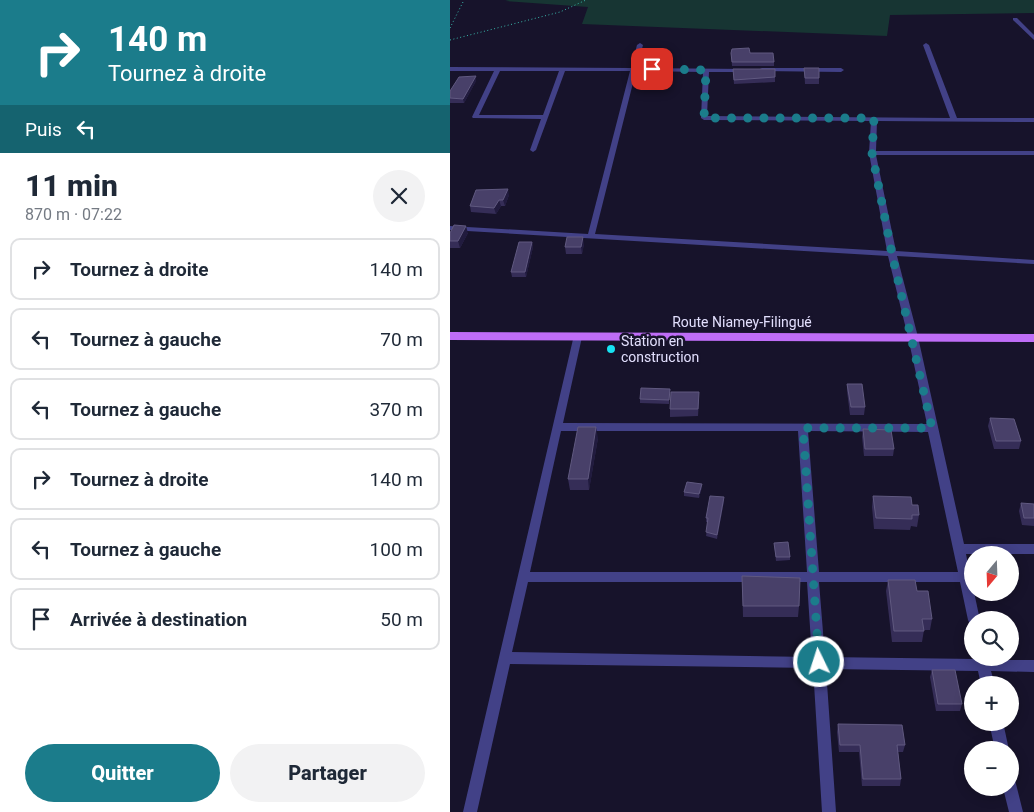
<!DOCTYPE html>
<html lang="fr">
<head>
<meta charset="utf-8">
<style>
  :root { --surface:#fff; --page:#f2f2f3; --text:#1f2937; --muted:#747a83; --line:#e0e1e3; --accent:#1b7c8b }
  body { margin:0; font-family:Roboto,sans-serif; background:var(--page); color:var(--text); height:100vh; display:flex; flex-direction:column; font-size:19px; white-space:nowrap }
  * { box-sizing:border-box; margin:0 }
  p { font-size:16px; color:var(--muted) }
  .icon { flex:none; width:28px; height:28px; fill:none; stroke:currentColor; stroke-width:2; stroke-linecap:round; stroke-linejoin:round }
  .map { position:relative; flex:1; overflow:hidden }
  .panel { display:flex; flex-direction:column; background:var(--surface); width:450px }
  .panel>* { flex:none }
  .guide { background:#1b7c8b; color:#fff; overflow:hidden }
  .needle { width:32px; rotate:199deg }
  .controls { position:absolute; left:514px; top:546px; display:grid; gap:10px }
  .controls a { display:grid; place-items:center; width:55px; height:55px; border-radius:50%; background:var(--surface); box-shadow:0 2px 12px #0003; font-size:25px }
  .pin { position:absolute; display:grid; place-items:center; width:42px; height:42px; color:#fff; margin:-21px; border-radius:10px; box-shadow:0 2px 8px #0006 }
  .me { position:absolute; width:55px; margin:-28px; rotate:356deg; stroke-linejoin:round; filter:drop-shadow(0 0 4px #0008) }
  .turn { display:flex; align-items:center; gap:18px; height:105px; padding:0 25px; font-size:22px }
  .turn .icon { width:65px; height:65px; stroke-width:2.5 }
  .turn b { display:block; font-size:35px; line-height:42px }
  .then { display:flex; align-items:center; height:48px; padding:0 25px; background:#0003; gap:10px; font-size:19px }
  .round { display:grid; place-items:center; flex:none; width:52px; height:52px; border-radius:26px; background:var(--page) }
  .summary { display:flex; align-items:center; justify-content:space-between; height:85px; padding:0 25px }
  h1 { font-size:30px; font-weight:800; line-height:38px }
  .primary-button { display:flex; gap:10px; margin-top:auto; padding:10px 25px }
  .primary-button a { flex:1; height:58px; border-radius:30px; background:var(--accent); color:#fff; font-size:20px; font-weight:800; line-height:58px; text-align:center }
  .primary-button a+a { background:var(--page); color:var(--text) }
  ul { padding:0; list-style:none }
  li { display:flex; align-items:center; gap:15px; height:62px; margin:0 10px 8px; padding:0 15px; border:2px solid var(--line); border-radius:10px }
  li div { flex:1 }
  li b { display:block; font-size:19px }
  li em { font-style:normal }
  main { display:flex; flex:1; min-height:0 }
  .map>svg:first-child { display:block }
  .green { fill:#173533 }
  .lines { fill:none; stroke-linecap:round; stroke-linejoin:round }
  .path { stroke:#39b8ac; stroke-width:1; stroke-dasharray:1 2.5; stroke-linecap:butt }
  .street { fill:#424187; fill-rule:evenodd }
  .primary { fill:#bf6df7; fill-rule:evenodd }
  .wall { fill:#352d57 }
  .shaded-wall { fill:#211b3e }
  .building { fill:#484069; stroke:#605980 }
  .route { stroke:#1b7c8b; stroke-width:9; stroke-dasharray:0 16.2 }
  .poi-dot { fill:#17e2f2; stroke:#17132b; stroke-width:2 }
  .labels { text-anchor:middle; stroke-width:5; stroke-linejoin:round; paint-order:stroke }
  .street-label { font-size:14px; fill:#e2dffd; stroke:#17132b }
  .poi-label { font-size:14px; fill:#e2dffd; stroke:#17132b; text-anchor:start }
</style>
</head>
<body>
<main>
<section class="panel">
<div class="guide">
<div class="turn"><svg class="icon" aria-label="right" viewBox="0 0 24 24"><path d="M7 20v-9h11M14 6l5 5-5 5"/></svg><div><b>140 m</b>Tournez à droite</div></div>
<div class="then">Puis<svg class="icon" aria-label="left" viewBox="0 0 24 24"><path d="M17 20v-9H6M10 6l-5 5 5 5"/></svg></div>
</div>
<div class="summary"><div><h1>11 min</h1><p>870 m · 07:22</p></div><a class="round"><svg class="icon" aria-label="close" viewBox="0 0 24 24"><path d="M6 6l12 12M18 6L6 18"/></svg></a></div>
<ul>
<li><svg class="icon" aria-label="right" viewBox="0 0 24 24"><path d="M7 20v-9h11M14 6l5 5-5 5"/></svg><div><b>Tournez à droite</b></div><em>140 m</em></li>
<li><svg class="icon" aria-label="left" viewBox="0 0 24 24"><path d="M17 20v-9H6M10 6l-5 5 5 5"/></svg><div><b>Tournez à gauche</b></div><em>70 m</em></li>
<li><svg class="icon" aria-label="left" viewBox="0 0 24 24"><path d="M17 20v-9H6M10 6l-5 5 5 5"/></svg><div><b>Tournez à gauche</b></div><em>370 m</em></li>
<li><svg class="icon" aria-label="right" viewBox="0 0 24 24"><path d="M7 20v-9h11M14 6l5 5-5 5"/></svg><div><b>Tournez à droite</b></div><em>140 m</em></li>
<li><svg class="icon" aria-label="left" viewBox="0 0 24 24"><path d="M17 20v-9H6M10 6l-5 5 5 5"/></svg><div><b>Tournez à gauche</b></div><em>100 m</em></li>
<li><svg class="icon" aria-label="arrive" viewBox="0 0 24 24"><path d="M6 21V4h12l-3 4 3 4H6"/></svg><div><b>Arrivée à destination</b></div><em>50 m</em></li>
</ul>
<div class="primary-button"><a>Quitter</a><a>Partager</a></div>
</section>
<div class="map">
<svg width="584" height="812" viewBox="0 0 584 812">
  <rect width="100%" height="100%" fill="#17132b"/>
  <!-- green -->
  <polygon class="green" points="59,0 584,0 584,13 440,15 437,36 132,24 138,7 55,1"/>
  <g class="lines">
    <!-- path -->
    <g class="path">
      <polyline points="0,28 14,0"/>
      <polyline points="0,40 110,12 136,0"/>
    </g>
    <!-- street -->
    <g class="street">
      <polygon points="563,18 567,18 584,35 584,40 563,20"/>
      <path d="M190,43L193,45L187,68L297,69V71L295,72H259L257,116L500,118L473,45L476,43L479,45L507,118H584V122L427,121L426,151H584V155H426L446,251L584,260V264L447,256L468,337L514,544H584V554H516L522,585V592H524L530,620H522V625L520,624L518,620L510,582H369L375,657L526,659V658H538L539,660H584V672L541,671L545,685H531L528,671L376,669L386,812H372L363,668L60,664L27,812H13L124,335L127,334L132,337L113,423L477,424L458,337L438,256L0,230V226L138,234L180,71H115L86,150L83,152L80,150L91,119L23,118L22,117L44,71H0V67L181,68L187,45ZM50,71H109L93,115H29ZM186,71L253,72L251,118L254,120L421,121L419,153L437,251L145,234ZM111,431H348L357,572H80ZM358,431L478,432L508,572H369ZM78,582H357L362,657L62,652Z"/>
      <polygon points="312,68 391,68 394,70 391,72 310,71 310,69"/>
      <polygon points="539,722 553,722 559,750 545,750"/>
      <polygon points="560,778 565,780 573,812 559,812 553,788 560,788"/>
    </g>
    <!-- primary -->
    <polygon class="primary" points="0,332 584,334 584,342 0,340"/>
  </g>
  <!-- wall -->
  <g class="wall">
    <polygon points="281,53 300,53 324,62 324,66 282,66"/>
    <polygon points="221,57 219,66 190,65 189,62"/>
    <polygon points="217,67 217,73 214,88 196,86 195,80"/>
    <polygon points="354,68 369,78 369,84 355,84"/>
    <polygon points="283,73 325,77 325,82 284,84"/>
    <polygon points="26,81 14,103 0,103 0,91"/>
    <polygon points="59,195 55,206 51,206 46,214 21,212 20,206"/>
    <polygon points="0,233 18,233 10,248 0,248"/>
    <polygon points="82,242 83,247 76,277 62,277 61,272"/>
    <polygon points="134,244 132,254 116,254 115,247"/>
    <polygon points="397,384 415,407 414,415 400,415 397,391"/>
    <polygon points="220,389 219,404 190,403 190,399"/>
    <polygon points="249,399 248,416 220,417 220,409"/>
    <polygon points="540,418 571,441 569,449 544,449 538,426"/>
    <polygon points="413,429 444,449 443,456 414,456 412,437"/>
    <polygon points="148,438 139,490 120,490 118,479"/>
    <polygon points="252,487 249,498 234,496 234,492"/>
    <polygon points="423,496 462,505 469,515 467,527 461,526 460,530 424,529 422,507"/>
    <polygon points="274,501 267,539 256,536 258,522 256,522 256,518"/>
    <polygon points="571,503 584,504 584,526 572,525 569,511"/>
    <polygon points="324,543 340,557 340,560 326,561"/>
    <polygon points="292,576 349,606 348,617 293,617"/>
    <polygon points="438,580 467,591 482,619 480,630 474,630 472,642 442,642 436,591"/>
    <polygon points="482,670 512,704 510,711 486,711 480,677"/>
    <polygon points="388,724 455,745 453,752 448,752 451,779 450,786 412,786 409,752 389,752 387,732"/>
  </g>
  <!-- shaded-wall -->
  <g class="shaded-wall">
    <polygon points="217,67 217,73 214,88 214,82"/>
    <polygon points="26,76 26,81 14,103 13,99"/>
    <polygon points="58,189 59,195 55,206 53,200"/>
    <polygon points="49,200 51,206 46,214 44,208"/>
    <polygon points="16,226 18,233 10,248 8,241"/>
    <polygon points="133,237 134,244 132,254 131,247"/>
    <polygon points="82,242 83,247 76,277 75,272"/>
    <polygon points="146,427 148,438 139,490 138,479"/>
    <polygon points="252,484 252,487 249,498 249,494"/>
    <polygon points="274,497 274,501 267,539 267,535"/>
  </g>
  <!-- building -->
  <g class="building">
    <polygon points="299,48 300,53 323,53 324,62 282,62 281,53 282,49"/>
    <polygon points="220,54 219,63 189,62 191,55"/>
    <polygon points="197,67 217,67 214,82 195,80"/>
    <polygon points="354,68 369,68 369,78 355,78"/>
    <polygon points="283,69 325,69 325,77 284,80"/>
    <polygon points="26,76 13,99 0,98 0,91 9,77"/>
    <polygon points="58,189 53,200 49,200 44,208 20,206 26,190"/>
    <polygon points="4,225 16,226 8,241 0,241 0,233"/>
    <polygon points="117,237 133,237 131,247 115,247"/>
    <polygon points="69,242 82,242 75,272 61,272"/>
    <polygon points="397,384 412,384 415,407 401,407"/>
    <polygon points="191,388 220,389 219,400 190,399"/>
    <polygon points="221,392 249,392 248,409 220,409"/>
    <polygon points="540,418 564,419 571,441 546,441"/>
    <polygon points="128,427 146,427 138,479 118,479"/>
    <polygon points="413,429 441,430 444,449 415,449"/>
    <polygon points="237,482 252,484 249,494 234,492"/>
    <polygon points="260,496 274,497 267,535 256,532 258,518 256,518"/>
    <polygon points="423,496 461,497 462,505 468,505 469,515 462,515 462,519 426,518"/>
    <polygon points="571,503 584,504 584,518 574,518"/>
    <polygon points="338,542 340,557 326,557 324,543"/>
    <polygon points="292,576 350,578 349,606 293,606"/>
    <polygon points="438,580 465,580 467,591 478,591 482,619 472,619 474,631 444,631"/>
    <polygon points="482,670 505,670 512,704 488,704"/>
    <polygon points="388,724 452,725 455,745 447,745 451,779 413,779 410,745 390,745"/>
  </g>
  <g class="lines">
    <!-- route -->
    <polyline class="route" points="202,69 256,70 254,118 424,118 422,153 442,254 482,428 353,428 369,662"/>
  </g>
  <!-- markers -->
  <circle class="poi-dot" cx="161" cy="349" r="5"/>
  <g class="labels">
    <!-- street labels -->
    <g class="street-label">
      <text x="292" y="327">Route Niamey-Filingué</text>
    </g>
    <!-- poi labels -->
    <g class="poi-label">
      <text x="171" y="346">Station en<tspan x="171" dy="16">construction</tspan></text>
    </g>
  </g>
</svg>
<div class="controls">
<a><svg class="needle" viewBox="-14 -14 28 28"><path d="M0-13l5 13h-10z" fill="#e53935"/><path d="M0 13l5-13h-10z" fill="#747a83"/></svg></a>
<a><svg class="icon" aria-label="search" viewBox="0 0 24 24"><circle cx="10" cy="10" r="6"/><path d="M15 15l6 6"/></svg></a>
<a>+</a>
<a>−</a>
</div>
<div class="pin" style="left:202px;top:69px;background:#d93025"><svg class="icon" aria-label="arrive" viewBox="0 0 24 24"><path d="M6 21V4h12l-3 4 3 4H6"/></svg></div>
<svg class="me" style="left:369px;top:662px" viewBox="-20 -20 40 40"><circle r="17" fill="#1b7c8b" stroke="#fff" stroke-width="3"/><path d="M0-11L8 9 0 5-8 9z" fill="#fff"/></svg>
</div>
</main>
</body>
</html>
